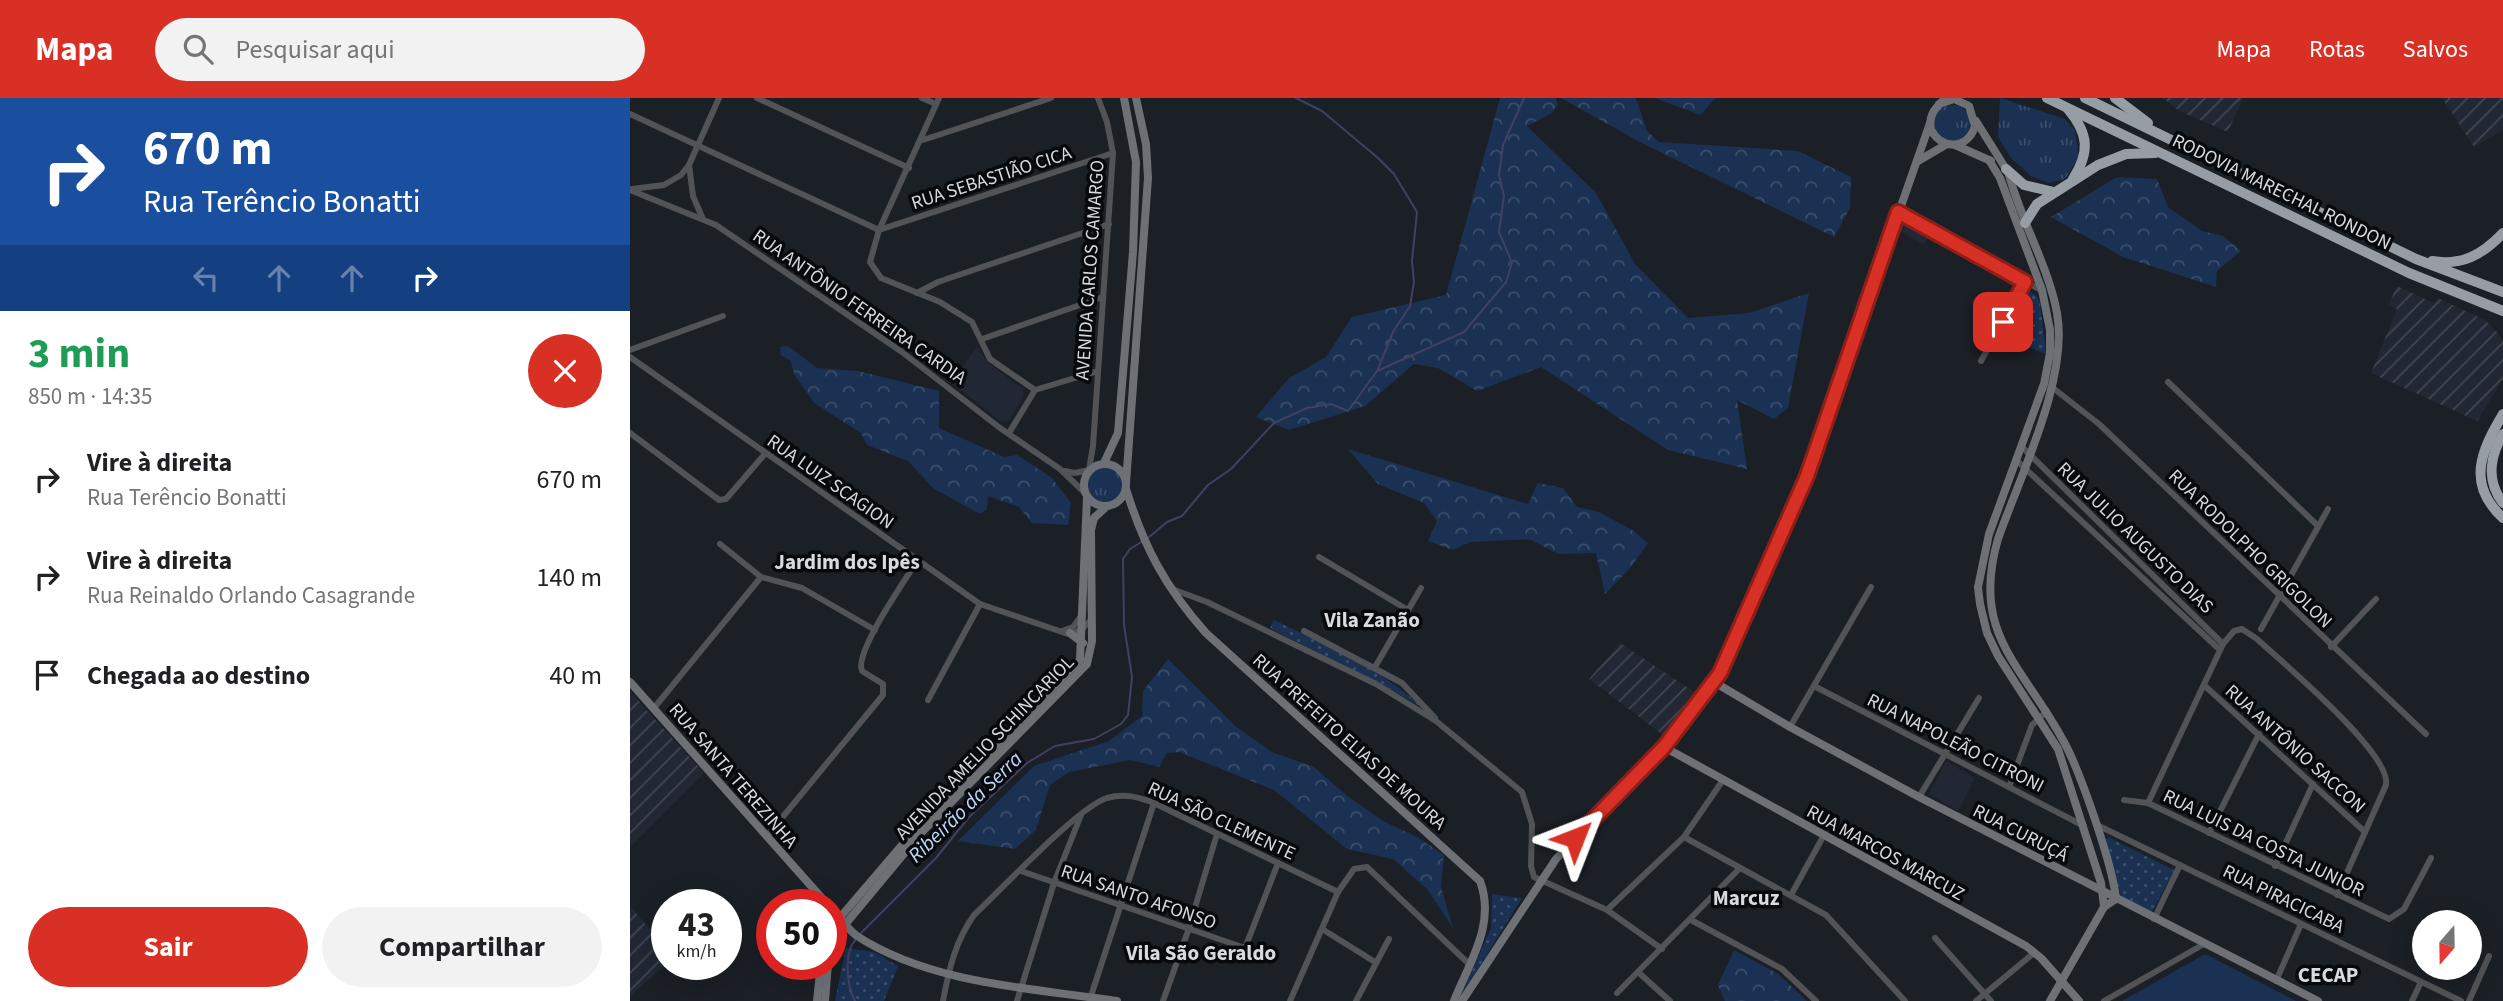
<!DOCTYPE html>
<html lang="pt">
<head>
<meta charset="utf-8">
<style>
  :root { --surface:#fff; --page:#f2f2f2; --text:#202124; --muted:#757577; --accent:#d93025 }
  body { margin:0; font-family:"Source Sans 3",sans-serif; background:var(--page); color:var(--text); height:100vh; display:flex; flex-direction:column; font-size:26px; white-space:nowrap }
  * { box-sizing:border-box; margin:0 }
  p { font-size:23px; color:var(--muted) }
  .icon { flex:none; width:38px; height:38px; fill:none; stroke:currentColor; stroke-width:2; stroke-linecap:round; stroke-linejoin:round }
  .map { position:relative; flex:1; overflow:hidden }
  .drawer { display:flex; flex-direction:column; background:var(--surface); width:630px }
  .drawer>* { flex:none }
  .guide { background:#1a4fa0; color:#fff; overflow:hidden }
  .needle { width:46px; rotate:200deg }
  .tools { position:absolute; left:1782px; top:812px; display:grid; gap:14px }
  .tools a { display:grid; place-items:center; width:70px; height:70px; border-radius:50%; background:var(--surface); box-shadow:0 7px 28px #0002; font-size:35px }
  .speed { position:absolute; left:21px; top:791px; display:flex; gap:14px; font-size:35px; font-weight:700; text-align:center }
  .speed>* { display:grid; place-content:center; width:91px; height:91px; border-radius:50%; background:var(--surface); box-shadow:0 7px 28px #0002; line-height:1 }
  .speed small { font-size:18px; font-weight:400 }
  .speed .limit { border:10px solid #d22; background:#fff; color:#111 }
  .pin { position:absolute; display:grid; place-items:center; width:60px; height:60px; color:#fff; margin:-30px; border-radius:14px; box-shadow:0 4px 10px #0006 }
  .me { position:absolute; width:77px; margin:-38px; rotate:45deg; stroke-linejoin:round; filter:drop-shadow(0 0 5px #0008) }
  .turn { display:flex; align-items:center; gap:24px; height:147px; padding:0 28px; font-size:32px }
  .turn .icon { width:91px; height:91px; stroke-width:2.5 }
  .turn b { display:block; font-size:49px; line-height:60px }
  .lanes { display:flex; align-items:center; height:66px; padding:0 28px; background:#0003; justify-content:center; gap:35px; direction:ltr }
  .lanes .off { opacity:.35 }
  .round { display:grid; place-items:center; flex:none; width:74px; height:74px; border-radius:37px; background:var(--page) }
  .summary { display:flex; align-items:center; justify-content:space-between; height:119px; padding:0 28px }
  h1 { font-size:42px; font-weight:700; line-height:52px; color:#1e9e55 }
  .action { display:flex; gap:14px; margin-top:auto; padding:14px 28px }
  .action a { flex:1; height:80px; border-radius:42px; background:var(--accent); color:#fff; font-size:28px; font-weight:700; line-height:80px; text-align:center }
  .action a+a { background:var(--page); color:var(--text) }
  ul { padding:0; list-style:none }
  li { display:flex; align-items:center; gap:21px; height:98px; padding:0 28px }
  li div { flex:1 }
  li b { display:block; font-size:26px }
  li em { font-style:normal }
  header { display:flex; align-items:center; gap:42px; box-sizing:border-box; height:98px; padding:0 35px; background:var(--accent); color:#fff }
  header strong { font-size:33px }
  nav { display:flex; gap:38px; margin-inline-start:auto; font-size:24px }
  .search { width:490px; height:63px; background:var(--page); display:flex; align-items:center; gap:18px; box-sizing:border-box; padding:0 24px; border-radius:38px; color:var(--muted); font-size:26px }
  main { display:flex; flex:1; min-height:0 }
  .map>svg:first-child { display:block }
  .built { fill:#212834 }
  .industrial { fill:url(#industrial-furrows) }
  .grass { fill:url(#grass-tufts) }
  .forest { fill:url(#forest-crowns) }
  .park { fill:url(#park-dots) }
  .pitch { fill:#1a3153 }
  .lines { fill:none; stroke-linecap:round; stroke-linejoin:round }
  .stream { stroke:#404162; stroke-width:2 }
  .street { stroke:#515357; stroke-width:6 }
  .secondary { stroke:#6d7176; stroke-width:8 }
  .highway { stroke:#979da5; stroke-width:10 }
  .route-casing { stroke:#8d1f18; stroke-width:18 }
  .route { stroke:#d93025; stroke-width:12 }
  .labels { text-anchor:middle; stroke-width:7; stroke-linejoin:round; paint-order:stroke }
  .street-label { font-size:19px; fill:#d7dadf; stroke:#07090c }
  .neighbourhood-label { font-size:21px; font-weight:bold; fill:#d7dadf; stroke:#07090c }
  .water-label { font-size:21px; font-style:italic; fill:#c3d8fa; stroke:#07090c }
</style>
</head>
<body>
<header>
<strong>Mapa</strong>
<div class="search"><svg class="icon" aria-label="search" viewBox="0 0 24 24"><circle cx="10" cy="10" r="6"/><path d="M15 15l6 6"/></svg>Pesquisar aqui</div>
<nav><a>Mapa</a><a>Rotas</a><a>Salvos</a></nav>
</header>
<main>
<section class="drawer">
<div class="guide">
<div class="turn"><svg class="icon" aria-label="right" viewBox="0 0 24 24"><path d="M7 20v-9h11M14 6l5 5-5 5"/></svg><div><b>670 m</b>Rua Terêncio Bonatti</div></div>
<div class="lanes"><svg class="icon off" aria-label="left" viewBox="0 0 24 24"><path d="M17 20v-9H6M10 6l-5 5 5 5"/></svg><svg class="icon off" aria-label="ahead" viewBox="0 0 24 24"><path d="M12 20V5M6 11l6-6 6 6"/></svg><svg class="icon off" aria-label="ahead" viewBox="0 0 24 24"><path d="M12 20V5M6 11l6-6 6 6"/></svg><svg class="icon" aria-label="right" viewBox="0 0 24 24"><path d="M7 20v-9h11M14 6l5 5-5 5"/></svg></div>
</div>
<div class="summary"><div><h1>3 min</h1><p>850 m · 14:35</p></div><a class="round" style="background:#d93025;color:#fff"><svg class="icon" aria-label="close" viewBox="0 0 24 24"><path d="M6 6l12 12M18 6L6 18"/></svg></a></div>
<ul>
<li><svg class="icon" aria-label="right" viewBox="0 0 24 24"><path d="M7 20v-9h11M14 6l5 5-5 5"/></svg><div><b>Vire à direita</b><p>Rua Terêncio Bonatti</p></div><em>670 m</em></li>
<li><svg class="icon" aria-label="right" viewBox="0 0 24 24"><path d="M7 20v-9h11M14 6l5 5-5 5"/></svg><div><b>Vire à direita</b><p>Rua Reinaldo Orlando Casagrande</p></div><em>140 m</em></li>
<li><svg class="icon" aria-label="arrive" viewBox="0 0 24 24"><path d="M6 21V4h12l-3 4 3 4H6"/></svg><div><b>Chegada ao destino</b></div><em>40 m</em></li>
</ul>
<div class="action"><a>Sair</a><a>Compartilhar</a></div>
</section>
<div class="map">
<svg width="1873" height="903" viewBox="0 0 1873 903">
  <defs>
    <pattern id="industrial-furrows" width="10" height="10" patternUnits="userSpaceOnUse" patternTransform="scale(1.75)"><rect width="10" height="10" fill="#212834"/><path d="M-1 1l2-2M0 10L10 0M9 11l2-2" fill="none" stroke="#404751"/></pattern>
    <pattern id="grass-tufts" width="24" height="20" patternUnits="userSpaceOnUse" patternTransform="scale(1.75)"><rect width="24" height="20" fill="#1a3153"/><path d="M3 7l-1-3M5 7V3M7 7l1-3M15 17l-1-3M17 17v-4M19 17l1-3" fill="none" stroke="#3b4e6b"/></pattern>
    <pattern id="forest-crowns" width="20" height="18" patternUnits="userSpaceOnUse" patternTransform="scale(1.75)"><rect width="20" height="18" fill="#1a3153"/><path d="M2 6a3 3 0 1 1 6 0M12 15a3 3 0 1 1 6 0" fill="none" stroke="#3b4e6b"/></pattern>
    <pattern id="park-dots" width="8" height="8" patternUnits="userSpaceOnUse" patternTransform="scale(1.75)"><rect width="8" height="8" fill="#1a3153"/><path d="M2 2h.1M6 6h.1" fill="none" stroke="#3b4e6b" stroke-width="1.8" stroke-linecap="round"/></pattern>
  </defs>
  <rect width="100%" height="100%" fill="#1b1f26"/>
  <!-- built -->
  <g class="built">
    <polygon points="1275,123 1300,136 1294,147 1270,133"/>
    <polygon points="347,248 358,265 393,291 393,299 379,323 371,324 322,285"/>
    <polygon points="1316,663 1345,680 1328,713 1299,696"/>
  </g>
  <!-- industrial -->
  <g class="industrial">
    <polygon points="1533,0 1613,0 1598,34 1549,13"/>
    <polygon points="1812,0 1873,0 1873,32 1844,49"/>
    <polygon points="1767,188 1804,205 1808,200 1855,222 1869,236 1873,243 1873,281 1847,323 1741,275 1767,211 1758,207"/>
    <polygon points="990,545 1066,595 1033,637 959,581"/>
    <polygon points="0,594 74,675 0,749"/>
    <polygon points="0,808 37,851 37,865 0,898"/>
  </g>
  <!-- grass -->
  <g class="grass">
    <polygon points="1370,0 1435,21 1445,32 1449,59 1435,81 1419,85 1401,78 1381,60 1368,39"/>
    <circle cx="1322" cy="25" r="18"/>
    <circle cx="475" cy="387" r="18"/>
  </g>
  <!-- forest -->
  <g class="forest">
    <polygon points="870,0 926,0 928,7 922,15 897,28 966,95 1005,166 1058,220 1119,215 1179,195 1158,310 1144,321 1107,302 1117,371 1038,352 911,269 847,293 808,270 784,266 735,308 659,332 626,319 659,280 696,259 722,219 816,197"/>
    <polygon points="931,0 1006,0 1017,33 1029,44 1168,53 1221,79 1220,110 1204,139 1010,44"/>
    <polygon points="1025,0 1085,0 1071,17"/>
    <polygon points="1487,79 1527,81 1538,109 1572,133 1593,138 1611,153 1587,173 1586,189 1493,159 1421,119"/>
    <polygon points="158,248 187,270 228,273 309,293 309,330 374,359 387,357 422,380 441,405 438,427 402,425 389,409 358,398 357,411 350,416 304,391 278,363 237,347 231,335 184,305 164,276 161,263 151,257 150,249"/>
    <polygon points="718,351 898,406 908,385 933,390 947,409 969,414 1002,432 1018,445 1001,469 975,496 966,455 928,456 899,441 840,444 823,452 798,443 807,423 794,405 748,386"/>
    <polygon points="538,561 605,628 642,654 684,669 716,697 753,723 787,739 814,757 811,789 823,830 797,791 763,761 717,751 644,692 549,654 537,655 529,669 500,662 439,674 420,687 406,732 385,751 328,743 404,668 479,643 512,618 513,593"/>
    <polygon points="1104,852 1148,876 1177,903 1095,903 1088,887"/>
  </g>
  <!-- park -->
  <g class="park">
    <polygon points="1395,191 1407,198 1410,205 1416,256 1370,238"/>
    <path d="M644,522C697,548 750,570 793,610L753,587L640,530Z"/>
    <polygon points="1478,739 1544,772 1521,816 1492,800 1474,744"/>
    <polygon points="862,796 892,800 831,898 861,830"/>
    <polygon points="216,850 244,854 268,868 254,903 205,903"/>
  </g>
  <!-- pitch -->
  <polygon class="pitch" points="1575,856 1666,903 1492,903"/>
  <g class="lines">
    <!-- stream -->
    <g class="stream">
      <polyline points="666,0 692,13 748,60 764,76 787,114 782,163 784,184 780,208 763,234 748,271"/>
      <polyline points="518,440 537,424 552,418 578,387 601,371 644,325 677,310 701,306 718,313 747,273 834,234 876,184 882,165 869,134 874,98 869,77 873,47 894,0"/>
      <polyline points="229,837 306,760 339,719 397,665 425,648 464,641 491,626 498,617 502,579 494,527 493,461 500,451 513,443"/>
      <path d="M225,903C217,888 213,855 226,841"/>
    </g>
    <!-- street -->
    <g class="street">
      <polyline points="127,0 279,70"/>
      <polyline points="292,0 306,6"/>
      <polyline points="309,0 249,132 240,164 251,180 310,204 342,224 360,261 405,292"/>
      <polyline points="0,16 249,132"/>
      <polyline points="293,42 421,0"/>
      <polyline points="59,67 63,98 72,119"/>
      <polyline points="2,91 34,87 51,77 59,67 89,0"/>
      <polyline points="0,92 86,127 272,254 370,330 430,371 455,395"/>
      <polyline points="1268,114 1413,193"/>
      <polyline points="249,132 483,55"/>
      <polyline points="287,195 308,184 479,126"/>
      <polyline points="352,241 473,199"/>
      <polyline points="0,252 93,218"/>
      <polyline points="0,259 350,506 438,536 451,532 462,521"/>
      <polyline points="1351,263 1395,184"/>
      <polyline points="1538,284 1688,428"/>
      <polyline points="1423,290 1469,326 1796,636"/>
      <polyline points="0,335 89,402 96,401 134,357"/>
      <polyline points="379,335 405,292 468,273"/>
      <polyline points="1391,348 1593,546"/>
      <polyline points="1386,362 1590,552"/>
      <polyline points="435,373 445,375 459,372 463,348 483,55 477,24 468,0"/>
      <polyline points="90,446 131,479 172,490 245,532"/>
      <polyline points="689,459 778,512"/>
      <polyline points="542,491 577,504 746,586 806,623 892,694 902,726 901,768 904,779 977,812 1032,851"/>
      <polyline points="1631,531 1698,411"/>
      <polyline points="432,533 443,529 451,518"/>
      <polyline points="674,533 772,585 805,620"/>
      <polyline points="1701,549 1746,501"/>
      <polyline points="745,569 791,490"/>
      <polyline points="1184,588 1454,728"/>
      <polyline points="1575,588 1735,734"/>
      <polyline points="298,602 350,506"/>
      <polyline points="24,610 131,479"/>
      <polyline points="1160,629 1241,489"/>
      <polyline points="1379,689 1402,627 1417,613"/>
      <polyline points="1289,699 1349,600"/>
      <polyline points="1494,702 1518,705 1759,821 1774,811 1801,760"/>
      <path d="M1518,705L1593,546L1604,533L1612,531L1627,541C1653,565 1762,656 1756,687L1707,797"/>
      <polyline points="1467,727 1831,903"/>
      <polyline points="1579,735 1629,636"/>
      <path d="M137,738L253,597V586L232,573C224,554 275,483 287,463"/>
      <polyline points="1054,739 1196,817 1275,903"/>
      <polyline points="1645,768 1683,686"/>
      <polyline points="391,773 615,850 648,765"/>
      <polyline points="1161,797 1194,737"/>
      <polyline points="977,812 1054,739 1093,682"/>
      <polyline points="1524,821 1550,767"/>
      <polyline points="1061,822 1152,871 1186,903"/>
      <polyline points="692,831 745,864"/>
      <polyline points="1305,840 1361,903"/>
      <polyline points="1008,874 1040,903"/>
      <polyline points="1646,883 1671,826"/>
      <polyline points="987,895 1110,770"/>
      <polyline points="460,901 524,705"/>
      <path d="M313,903C319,871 325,844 344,817C371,792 448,709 477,700C495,695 508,699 524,705L708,794"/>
      <polyline points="387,903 424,785 451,717"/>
      <polyline points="533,903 558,833 587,736"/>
      <polyline points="660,903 708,794 724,771 737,769 839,866"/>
      <polyline points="726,903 759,841"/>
      <polyline points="1346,903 1405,854"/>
      <polyline points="1474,903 1574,846"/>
      <polyline points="1782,903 1791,884"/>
      <polyline points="1839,903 1859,858"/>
    </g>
    <!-- secondary -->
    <g class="secondary">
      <path d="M1309,6L1324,1L1339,8L1345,28C1338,51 1313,53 1301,32C1298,17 1305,10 1316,0"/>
      <polyline points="1346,23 1376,71"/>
      <polyline points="1325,47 1361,63"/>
      <polyline points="1359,62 1370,80 1412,192 1420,232 1420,255 1414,286 1359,436 1348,489 1350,506 1357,535 1368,558 1428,651 1471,785 1474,808"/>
      <polyline points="1288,63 1317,46"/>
      <path d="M1378,73C1390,122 1418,166 1427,215C1439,280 1390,378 1368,441C1340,537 1393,567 1434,644C1450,673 1483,768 1486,801L1474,809L1420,903"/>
      <polyline points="474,365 488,335 503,154 506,64 494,0"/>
      <circle cx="475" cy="387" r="21"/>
      <polyline points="496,385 518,80 516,46 506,0"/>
      <path d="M496,391C514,449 535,489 576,535L850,783C866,826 840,863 824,903"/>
      <polyline points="440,535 453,545"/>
      <polyline points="0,584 198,807"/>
      <polyline points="1084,584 1160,629 1289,699 1688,903"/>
      <polyline points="1034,649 1396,848 1411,860 1449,903"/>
      <path d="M201,810C210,819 217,831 227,838C301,886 401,890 487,903"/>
      <polyline points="201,830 296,719 450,562 457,399"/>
      <polyline points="201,852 218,823 292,734 457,566 462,543 461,432 464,420 477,408"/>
      <polyline points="187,903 191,866"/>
      <polyline points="195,903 198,866"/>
      <polyline points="832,903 926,761 1034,649 1090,575 1177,378 1300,25"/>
    </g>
    <!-- highway -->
    <g class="highway">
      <polyline points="1417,0 1779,175 1873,213"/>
      <polyline points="1455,0 1786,161 1873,194"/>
      <polyline points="1485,0 1518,25"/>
      <path d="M1438,11C1459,36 1460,54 1443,81"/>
      <polyline points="1376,71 1394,87 1424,94"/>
      <polyline points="1395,125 1407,106 1468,67 1496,56 1525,55"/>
      <path d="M1802,163C1832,168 1852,157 1873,135"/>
      <path d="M1873,316C1851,353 1836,386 1873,420"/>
      <path d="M1873,336C1860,358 1856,383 1873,405"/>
    </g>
  </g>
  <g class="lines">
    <defs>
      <polyline id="route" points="945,740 1034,649 1090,575 1177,378 1268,114 1395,184 1373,224"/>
    </defs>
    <!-- route casing -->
    <use href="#route" class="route-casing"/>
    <!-- route -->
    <use href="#route" class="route"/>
  </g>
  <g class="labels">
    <!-- street labels -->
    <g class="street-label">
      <text transform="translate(361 79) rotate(-18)" y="7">RUA SEBASTIÃO CICA</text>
      <text transform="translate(1652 93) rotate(26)" y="7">RODOVIA MARECHAL RONDON</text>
      <text transform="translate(459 172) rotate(-86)" y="7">AVENIDA CARLOS CAMARGO</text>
      <text transform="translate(230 208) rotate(35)" y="7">RUA ANTÔNIO FERREIRA CARDIA</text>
      <text transform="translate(201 383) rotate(35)" y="7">RUA LUIZ SCAGION</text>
      <text transform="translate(1506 439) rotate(44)" y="7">RUA JULIO AUGUSTO DIAS</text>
      <text transform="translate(1621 450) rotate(44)" y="7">RUA RODOLPHO GRIGOLON</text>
      <text transform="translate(720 643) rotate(42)" y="7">RUA PREFEITO ELIAS DE MOURA</text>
      <text transform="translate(1326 644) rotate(27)" y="7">RUA NAPOLEÃO CITRONI</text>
      <text transform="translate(354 649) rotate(-46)" y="7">AVENIDA AMELIO SCHINCARIOL</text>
      <text transform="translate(1666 650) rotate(42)" y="7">RUA ANTÔNIO SACCON</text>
      <text transform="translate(104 677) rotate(49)" y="7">RUA SANTA TEREZINHA</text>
      <text transform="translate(592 722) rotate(25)" y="7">RUA SÃO CLEMENTE</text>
      <text transform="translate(1391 734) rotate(27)" y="7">RUA CURUÇÁ</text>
      <text transform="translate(1634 744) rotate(26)" y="7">RUA LUIS DA COSTA JUNIOR</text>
      <text transform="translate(1256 754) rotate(29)" y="7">RUA MARCOS MARCUZ</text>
      <text transform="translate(509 798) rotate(19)" y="7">RUA SANTO AFONSO</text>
      <text transform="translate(1654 800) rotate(26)" y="7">RUA PIRACICABA</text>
    </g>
    <!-- neighbourhood labels -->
    <g class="neighbourhood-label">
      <text x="217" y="471">Jardim dos Ipês</text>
      <text x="742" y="529">Vila Zanão</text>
      <text x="1116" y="807">Marcuz</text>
      <text x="571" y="862">Vila São Geraldo</text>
      <text x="1698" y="884">CECAP</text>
    </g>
    <!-- water labels -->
    <g class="water-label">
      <text transform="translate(335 709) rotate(-44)" y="7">Ribeirão da Serra</text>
    </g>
  </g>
</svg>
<div class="tools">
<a><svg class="needle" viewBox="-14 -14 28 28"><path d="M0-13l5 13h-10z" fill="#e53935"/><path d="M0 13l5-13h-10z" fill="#757577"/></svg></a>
</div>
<div class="speed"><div>43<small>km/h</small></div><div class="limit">50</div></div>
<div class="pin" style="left:1373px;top:224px;background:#d93025"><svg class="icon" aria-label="arrive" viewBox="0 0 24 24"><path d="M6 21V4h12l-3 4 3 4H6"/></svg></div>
<svg class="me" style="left:945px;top:740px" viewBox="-20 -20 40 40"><path d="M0-17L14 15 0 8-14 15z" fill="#d93025" stroke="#fff" stroke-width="4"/></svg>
</div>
</main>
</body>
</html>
